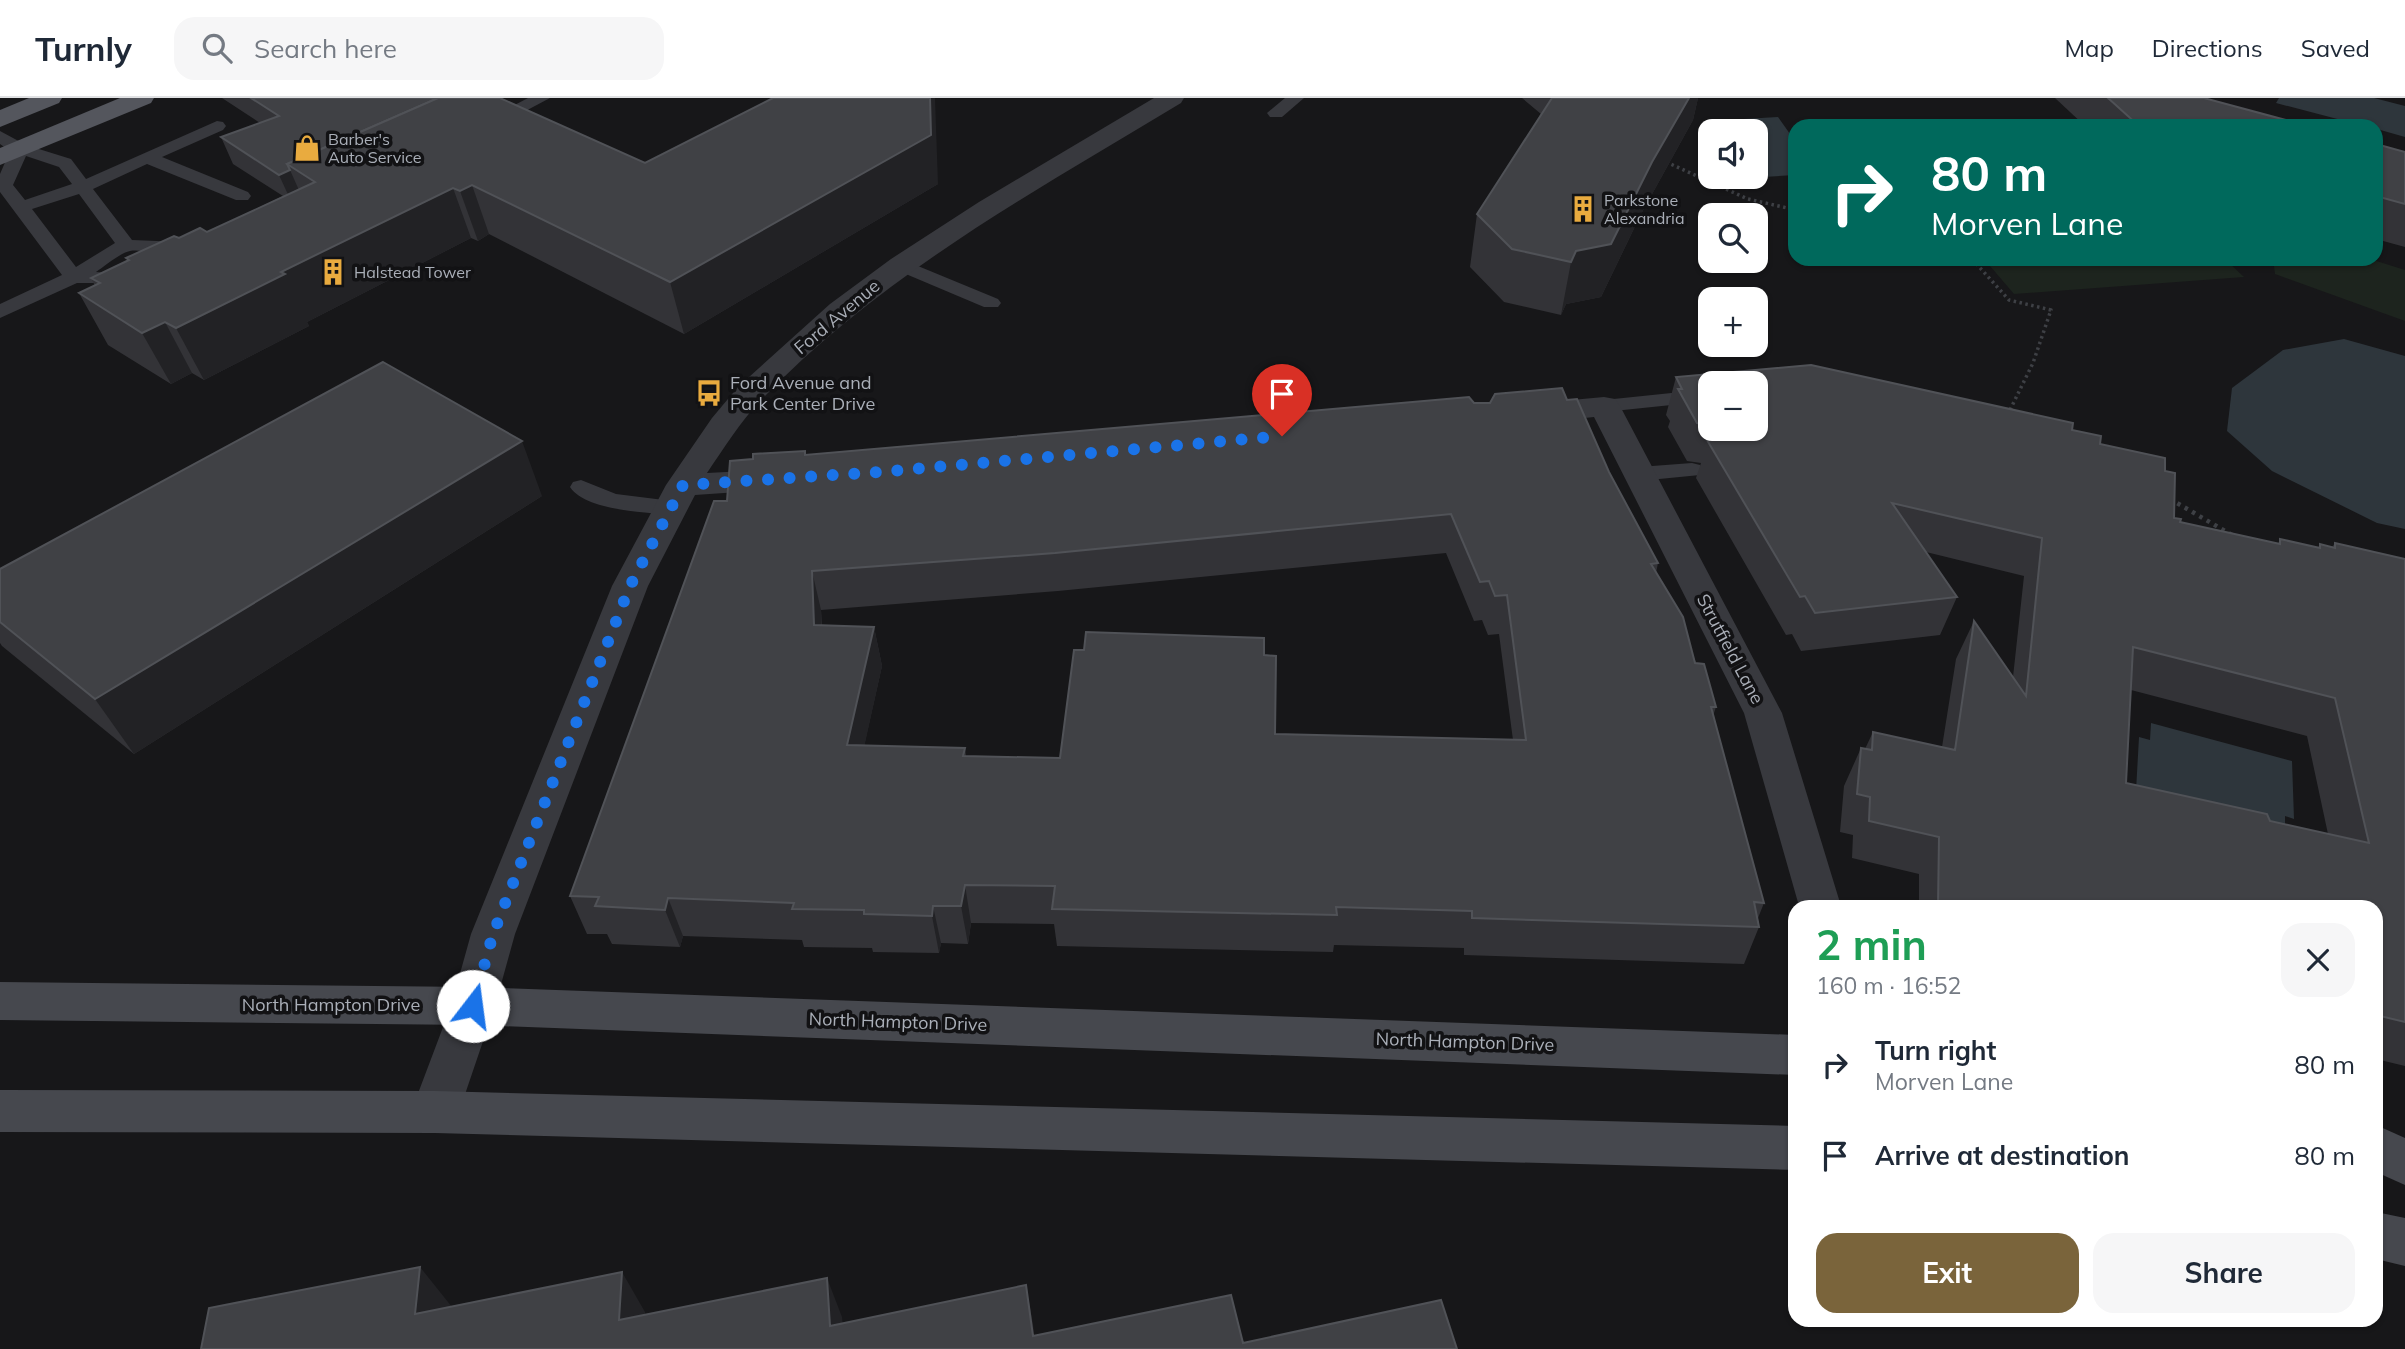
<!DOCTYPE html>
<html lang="en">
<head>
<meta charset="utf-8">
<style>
  :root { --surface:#fff; --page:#f6f6f7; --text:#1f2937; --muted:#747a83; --line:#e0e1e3; --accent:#7a643b }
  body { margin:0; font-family:Mulish,sans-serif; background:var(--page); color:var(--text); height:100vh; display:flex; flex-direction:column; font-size:26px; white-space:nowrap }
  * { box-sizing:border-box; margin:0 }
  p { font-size:23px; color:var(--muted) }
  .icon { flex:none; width:38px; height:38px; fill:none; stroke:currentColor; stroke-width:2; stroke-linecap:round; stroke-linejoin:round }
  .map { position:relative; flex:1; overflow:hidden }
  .sheet { position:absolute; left:1788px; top:802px; width:595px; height:427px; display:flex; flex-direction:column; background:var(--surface); border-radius:21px; box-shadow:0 2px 5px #0004 }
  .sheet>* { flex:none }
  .banner { position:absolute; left:1788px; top:21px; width:595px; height:147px; border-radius:21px; box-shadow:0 2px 5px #0004; background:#00695c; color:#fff; overflow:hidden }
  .buttons { position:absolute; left:1698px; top:21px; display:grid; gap:14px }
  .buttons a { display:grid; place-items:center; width:70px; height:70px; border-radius:14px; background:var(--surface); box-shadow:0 2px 5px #0004; font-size:35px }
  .pin { position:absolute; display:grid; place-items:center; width:60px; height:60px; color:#fff; margin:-72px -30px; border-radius:50% 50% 50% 0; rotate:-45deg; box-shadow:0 0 7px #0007 }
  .pin .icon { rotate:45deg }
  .me { position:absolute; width:77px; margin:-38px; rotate:15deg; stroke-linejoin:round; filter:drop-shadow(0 0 5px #0008) }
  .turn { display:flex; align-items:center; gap:24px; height:147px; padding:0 28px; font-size:32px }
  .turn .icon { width:91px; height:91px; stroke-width:2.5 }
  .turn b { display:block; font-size:49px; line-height:60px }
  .round { display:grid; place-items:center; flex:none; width:74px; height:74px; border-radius:21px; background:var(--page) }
  .summary { display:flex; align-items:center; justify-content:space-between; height:119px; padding:0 28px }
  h1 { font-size:42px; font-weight:700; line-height:52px; color:#1e9e55 }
  .action { display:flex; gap:14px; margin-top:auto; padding:14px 28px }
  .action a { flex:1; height:80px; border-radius:21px; background:var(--accent); color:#fff; font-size:28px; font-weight:700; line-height:80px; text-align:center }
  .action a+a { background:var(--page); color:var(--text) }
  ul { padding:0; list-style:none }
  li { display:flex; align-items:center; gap:21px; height:91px; padding:0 28px }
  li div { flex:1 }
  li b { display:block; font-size:26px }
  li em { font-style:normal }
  header { display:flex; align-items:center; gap:42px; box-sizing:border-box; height:98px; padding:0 35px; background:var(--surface); border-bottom:2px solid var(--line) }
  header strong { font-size:33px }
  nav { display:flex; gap:38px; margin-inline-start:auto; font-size:24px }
  .search { width:490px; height:63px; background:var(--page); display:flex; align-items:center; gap:18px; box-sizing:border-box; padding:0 24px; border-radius:21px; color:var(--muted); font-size:26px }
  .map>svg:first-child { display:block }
  .green { fill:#1d241e }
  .water { fill:#2e363c }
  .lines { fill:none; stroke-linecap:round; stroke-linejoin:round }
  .path-far1 { stroke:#3e4045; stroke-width:3.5; stroke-dasharray:2.5 3.5; stroke-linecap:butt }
  .path { stroke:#3e4045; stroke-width:4.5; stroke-dasharray:3.5 5; stroke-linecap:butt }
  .lane { fill:#38393e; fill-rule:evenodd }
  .street { fill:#38393e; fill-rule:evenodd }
  .secondary { fill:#46484e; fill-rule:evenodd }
  .primary { fill:#54565d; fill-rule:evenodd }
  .wall { fill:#333337; fill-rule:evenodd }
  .shaded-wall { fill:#222225 }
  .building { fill:#404145; stroke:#505257; stroke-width:2; fill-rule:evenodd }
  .route { stroke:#1a73e8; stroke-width:12; stroke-dasharray:0 21.6 }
  .labels { text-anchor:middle; stroke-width:7; stroke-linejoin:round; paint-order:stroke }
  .far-poi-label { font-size:16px; fill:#aaafb8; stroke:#121214; text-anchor:start }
  .street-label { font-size:18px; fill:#aaafb8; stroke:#121214 }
  .poi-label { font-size:18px; fill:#aaafb8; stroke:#121214; text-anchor:start }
</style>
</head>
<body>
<header>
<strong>Turnly</strong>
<div class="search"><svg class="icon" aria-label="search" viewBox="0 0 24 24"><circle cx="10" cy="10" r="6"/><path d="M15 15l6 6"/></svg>Search here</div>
<nav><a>Map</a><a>Directions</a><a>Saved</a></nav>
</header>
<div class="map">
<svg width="2405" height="1251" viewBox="0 0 2405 1251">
  <rect width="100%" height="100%" fill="#171719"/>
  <!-- green -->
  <g class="green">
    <polygon points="1984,161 2225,161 2244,179 2014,196"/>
    <polygon points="2273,161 2370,161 2405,172 2405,223 2275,176"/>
  </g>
  <!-- water -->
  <g class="water">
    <polygon points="2279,0 2374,0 2405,8 2405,39 2377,31 2376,28 2364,28 2276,5"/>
    <polygon points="1778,19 1795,43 1795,77 1764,79 1755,66 1755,33 1733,33 1726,22"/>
    <polygon points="2344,241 2405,258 2405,431 2377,425 2272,373 2227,333 2232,290 2283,252"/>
    <polygon points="2151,625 2292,663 2294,721 2285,718 2285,734 2136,693 2139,639 2150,642"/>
  </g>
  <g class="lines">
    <!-- path-far1 -->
    <g class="path-far1">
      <polyline points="1666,64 1748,101 1796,112"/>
      <polyline points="1972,161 2009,202 2051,212 2033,265 2008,316"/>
    </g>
    <!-- path -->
    <polyline class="path" points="2170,401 2232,437"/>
    <!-- lane -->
    <g class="lane">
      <polygon points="528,0 550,0 495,29 489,30 480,25"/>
      <polygon points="1285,0 1304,0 1282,19 1270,19 1267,15"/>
      <path d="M217,23L223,24L226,28L223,32L162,59L248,94L251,98L248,102H236L147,66L93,91L132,142L182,144L192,150C178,166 148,150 130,153C120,155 105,168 96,174L134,177L137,181L134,185H77L0,220V206L62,177L0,94V76L10,53L0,46V33L26,47L71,61L86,81ZM26,58L59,69L72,86L25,102L13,87ZM79,96L115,145L76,169L32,111Z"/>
      <polygon points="901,161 998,201 1001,205 998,209 984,209 894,171 891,167 894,163"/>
      <polygon points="1710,291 1710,303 1604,314 1596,313 1593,308 1596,303 1604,302"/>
      <polygon points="1692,365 1700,367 1703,372 1700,377 1639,383 1631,381 1628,376 1631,371 1639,369"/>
      <path d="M581,382L616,396L672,403L680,405L684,410L680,415L672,417C645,414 586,413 570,389L573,384Z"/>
    </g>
    <!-- street -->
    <g class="street">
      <path d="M1154,0H1184L1181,5C1034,94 881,177 761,302C740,324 724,350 707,375L781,371L793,374L798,381L793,388L781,391L695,397L648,488L515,836L495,908L459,1014L452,1029L435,1035L418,1029L411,1014L451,908L471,836L612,488L666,387L712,320L738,289L830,206L891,161L979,104Z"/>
      <polygon points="1604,299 1615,301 1620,308 1782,615 1841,808 1799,808 1744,615 1594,319 1528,326 1517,323 1512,316 1517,309 1528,306"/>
    </g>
    <!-- secondary -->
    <g class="secondary">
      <polygon points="0,884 473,889 1796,937 1796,977 473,927 0,922"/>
      <polygon points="0,992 435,993 1796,1028 1796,1072 435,1035 0,1034"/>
      <polygon points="2376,1027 2405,1040 2405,1087 2376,1074"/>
      <polygon points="2376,1114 2405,1120 2405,1168 2376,1161"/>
    </g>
    <!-- primary -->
    <g class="primary">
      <polygon points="29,0 62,0 59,5 0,29 0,12"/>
      <polygon points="120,0 154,0 151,5 0,67 0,50"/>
    </g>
  </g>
  <!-- wall -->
  <g class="wall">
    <polygon points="222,0 500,0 645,65 938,86 684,236 489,136 478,143 471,140 307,224 309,228 204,282 192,275 171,286 108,247 79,195 95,188 91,180 128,163 126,160 179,140 207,134 283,98 233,66 221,39 260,25"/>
    <polygon points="1522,0 1698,0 1693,22 1641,116 1601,199 1566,206 1561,217 1504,204 1470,169 1477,116 1541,16"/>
    <polygon points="2055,0 2204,0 2308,28 2085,28"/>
    <polygon points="2376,46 2405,54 2405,149 2376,141"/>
    <path d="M1676,279L2072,332L2100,346L2165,373L2174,420L2180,424L2278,446L2280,441L2318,450L2320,446L2332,449L2335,445L2405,461V968L2376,961V808H1919V776L1852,760L1853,737L1840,734L1844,688L1861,650L1865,651L1873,634L1942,649L1956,561L1974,523L2013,579L2024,478L1926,454L1957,499L1940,537L1801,553L1792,536L1786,537L1696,380L1701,365L1687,363L1668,329L1670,323L1666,317ZM1710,285L1755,331H1710ZM2131,592L2307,638L2328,736L2270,723L2126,685Z"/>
    <path d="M1567,302L1609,374L1658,465L1656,475L1716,609L1713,618L1764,805L1758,820L1759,829L1744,866L1464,857V850L1334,847L1333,854L1057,848L1054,826L971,825L968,846L941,845L939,855L873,854L872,850L804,849L802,842L683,838L680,849L612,846L607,836H587L570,798L727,403L753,361L805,353L806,357L1474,305ZM1446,455L1474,523L1482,522L1488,537L1499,536L1513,642L1275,636L1264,557L1060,660L966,658L965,650L864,648L882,568L874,529L822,528L821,512L1058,493Z"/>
    <polygon points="542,398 134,656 2,548 0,545 0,471"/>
  </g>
  <!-- shaded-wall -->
  <g class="shaded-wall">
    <polygon points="930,0 935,0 938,86 684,236 670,184"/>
    <polygon points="1689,0 1698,0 1693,22 1641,116 1601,199 1566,206 1561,217 1571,164 1576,153 1652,64"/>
    <polygon points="290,72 302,99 291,103 279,77"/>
    <polygon points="472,87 489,136 478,143 460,93"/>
    <polygon points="453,90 471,140 307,224 309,228 204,282 176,230 281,174"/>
    <polygon points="165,224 192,275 171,286 142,235"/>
    <polygon points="522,343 542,398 134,656 95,601"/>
    <polygon points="812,473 821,512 823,566 814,527"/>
    <polygon points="874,529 882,568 856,686 847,647"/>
    <polygon points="965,787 971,825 968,846 961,808"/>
    <polygon points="668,800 683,838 680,849 665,812"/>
    <polygon points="933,808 941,845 939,855 932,818"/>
    <polygon points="420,1169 452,1209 415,1216"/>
    <polygon points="622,1174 645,1214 644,1251 619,1222"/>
    <polygon points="827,1180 842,1219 845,1251 830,1228"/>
    <polygon points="1026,1187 1033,1226 1036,1251 1033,1238"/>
  </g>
  <!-- building -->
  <g class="building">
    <polygon points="251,0 438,0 287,66 290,72 279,77 221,39 279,18"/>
    <polygon points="438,0 500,0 645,65 773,0 930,0 931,37 670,184 472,87 460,93 453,90 281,174 285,176 176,230 165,224 142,235 79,195 100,185 91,180 129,162 126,160 174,138 179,140 200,130 207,134 315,84 287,66"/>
    <polygon points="1552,0 1689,0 1652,64 1611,146 1576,153 1571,164 1512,151 1477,116"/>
    <polygon points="2108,0 2204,0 2308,28 2139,28"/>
    <polygon points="2376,46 2405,54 2405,106 2376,98"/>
    <polygon points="383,264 522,343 95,601 0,524 0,471"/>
    <path d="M1811,267L2073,325L2072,332L2101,338L2100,346L2165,360V373L2175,375L2174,420L2181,421L2180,424L2280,446V441L2320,450V446L2335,450V445L2405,461V924L2376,917V808H1938L1939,739L1869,723L1870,699L1857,696L1861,650L1872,652L1873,634L1955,652L1974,523L2026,598L2042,440L1892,405L1957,499L1815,515L1805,498L1800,499L1707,342L1713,341L1716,333L1714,331H1755V285H1710V327L1697,325L1678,291H1682L1676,279ZM2133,549L2335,600L2369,745L2270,723L2267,716L2126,685Z"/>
    <path d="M1562,290L1567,302L1577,301L1609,374L1658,465L1651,466L1683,519L1695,565L1704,566L1716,609H1711L1764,805L1754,804L1759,829L1472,820V813L1336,809L1337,817L1052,811L1055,788L965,787L961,808H933L932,818L864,816V812L792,811L794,805L668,800L665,812L595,808L599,799L570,798L714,403H727L730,363L753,361V356L805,353V357L1469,299L1474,305H1490L1495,296ZM1451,416L1480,484L1489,483L1495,498L1507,497L1526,642L1275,636L1276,558L1264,557V540L1086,534L1084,552H1074L1060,660L963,658L965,650L847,647L874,529L814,527L812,473L1055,455Z"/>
    <polygon points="420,1169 415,1216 622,1174 619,1222 827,1180 830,1228 1026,1187 1033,1238 1231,1197 1243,1245 1441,1202 1457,1251 201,1251 209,1210"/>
  </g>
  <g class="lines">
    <!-- route -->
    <polyline class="route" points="473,908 493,836 630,488 683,387 880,374 1282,338"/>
  </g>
  <!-- icons -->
  <defs>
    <symbol id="shop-bare" viewBox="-9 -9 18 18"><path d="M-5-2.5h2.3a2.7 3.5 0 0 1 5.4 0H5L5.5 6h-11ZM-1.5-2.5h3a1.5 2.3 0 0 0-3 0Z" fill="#e9ab3f" stroke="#121214" stroke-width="2.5" paint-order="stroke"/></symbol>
    <symbol id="building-bare" viewBox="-9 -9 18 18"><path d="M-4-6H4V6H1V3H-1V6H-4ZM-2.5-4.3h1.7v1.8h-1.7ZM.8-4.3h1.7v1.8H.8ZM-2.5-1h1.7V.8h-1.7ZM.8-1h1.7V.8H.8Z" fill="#e9ab3f" stroke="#121214" stroke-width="2.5" paint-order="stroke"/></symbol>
    <symbol id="bus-bare" viewBox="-9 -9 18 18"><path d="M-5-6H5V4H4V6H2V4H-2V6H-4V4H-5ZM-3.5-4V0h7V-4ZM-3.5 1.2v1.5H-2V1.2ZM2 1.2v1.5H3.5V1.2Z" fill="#e9ab3f" stroke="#121214" stroke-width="2.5" paint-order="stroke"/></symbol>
  </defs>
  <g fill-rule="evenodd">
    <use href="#shop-bare" x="288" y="31" width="38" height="38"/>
    <use href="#building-bare" x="1564" y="92" width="38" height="38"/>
    <use href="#building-bare" x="314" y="155" width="38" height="38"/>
    <use href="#bus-bare" x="690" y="276" width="38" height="38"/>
  </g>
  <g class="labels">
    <!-- far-poi labels -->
    <g class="far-poi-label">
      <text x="328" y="47">Barber's<tspan x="328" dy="18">Auto Service</tspan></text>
      <text x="1604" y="108">Parkstone<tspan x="1604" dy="18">Alexandria</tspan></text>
      <text x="354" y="180">Halstead Tower</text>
    </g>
    <!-- street labels -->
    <g class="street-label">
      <text transform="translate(837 219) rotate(-40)" y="6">Ford Avenue</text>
      <text transform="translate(1730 551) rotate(62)" y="6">Strutfield Lane</text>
      <text x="331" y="913">North Hampton Drive</text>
      <text transform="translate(898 924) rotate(2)" y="6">North Hampton Drive</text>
      <text transform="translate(1465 944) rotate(2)" y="6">North Hampton Drive</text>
    </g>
    <!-- poi labels -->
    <g class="poi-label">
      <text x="730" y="291">Ford Avenue and<tspan x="730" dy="21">Park Center Drive</tspan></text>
    </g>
  </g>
</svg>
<div class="buttons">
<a><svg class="icon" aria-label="sound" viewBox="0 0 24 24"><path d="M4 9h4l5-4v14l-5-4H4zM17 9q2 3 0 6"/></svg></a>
<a><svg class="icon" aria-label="search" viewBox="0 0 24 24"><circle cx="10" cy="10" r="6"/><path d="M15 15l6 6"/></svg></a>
<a>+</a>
<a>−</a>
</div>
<div class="pin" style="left:1282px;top:338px;background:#d93025"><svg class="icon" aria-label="arrive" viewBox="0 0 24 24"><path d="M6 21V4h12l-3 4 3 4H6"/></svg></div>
<svg class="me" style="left:473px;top:908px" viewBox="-20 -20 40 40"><circle r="19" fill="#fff"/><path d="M0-13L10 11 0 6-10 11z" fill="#1a73e8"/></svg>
<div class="banner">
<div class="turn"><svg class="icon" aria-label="right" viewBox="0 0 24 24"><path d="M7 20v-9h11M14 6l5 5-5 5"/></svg><div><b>80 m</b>Morven Lane</div></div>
</div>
<section class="sheet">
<div class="summary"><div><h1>2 min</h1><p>160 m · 16:52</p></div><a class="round"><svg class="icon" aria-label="close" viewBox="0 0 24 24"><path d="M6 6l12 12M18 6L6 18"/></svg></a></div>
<ul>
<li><svg class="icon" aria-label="right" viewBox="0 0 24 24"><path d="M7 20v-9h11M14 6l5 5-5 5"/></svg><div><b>Turn right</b><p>Morven Lane</p></div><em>80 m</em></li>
<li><svg class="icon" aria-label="arrive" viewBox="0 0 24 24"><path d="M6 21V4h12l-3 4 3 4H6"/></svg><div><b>Arrive at destination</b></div><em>80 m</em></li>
</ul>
<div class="action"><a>Exit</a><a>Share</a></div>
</section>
</div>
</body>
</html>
